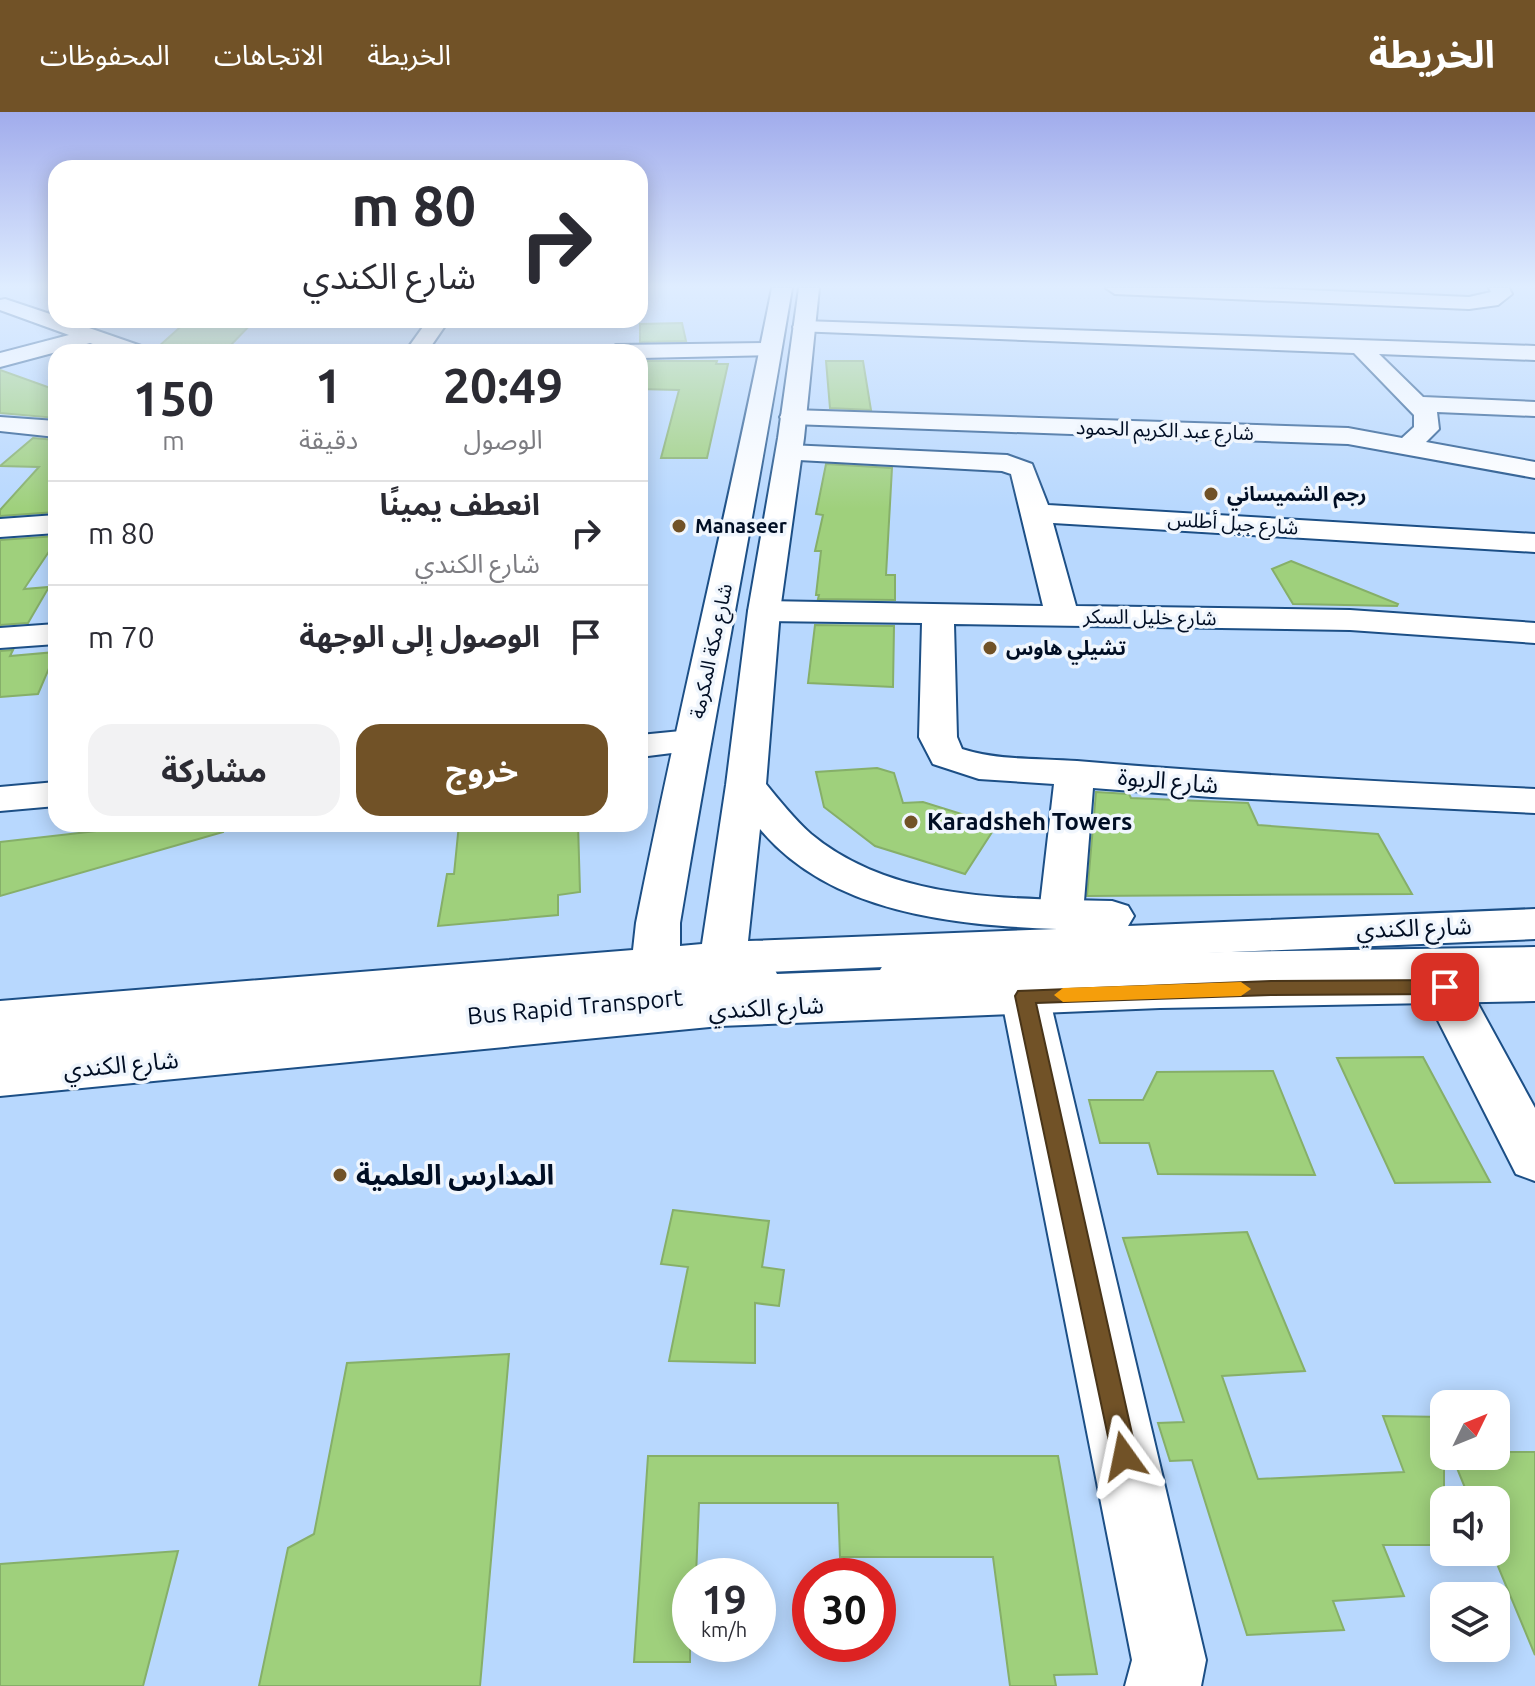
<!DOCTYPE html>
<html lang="ar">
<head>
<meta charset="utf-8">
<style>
  :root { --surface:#fff; --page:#f2f2f3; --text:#2b2b33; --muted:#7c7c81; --line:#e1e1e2; --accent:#715227 }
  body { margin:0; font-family:Ubuntu,"Noto Sans Arabic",sans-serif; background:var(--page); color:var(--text); direction:rtl; height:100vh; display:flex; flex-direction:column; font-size:30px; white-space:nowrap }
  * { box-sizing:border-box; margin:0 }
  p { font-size:26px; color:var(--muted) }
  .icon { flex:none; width:44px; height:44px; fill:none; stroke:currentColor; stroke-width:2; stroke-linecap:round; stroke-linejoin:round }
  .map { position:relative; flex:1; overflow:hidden; direction:ltr }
  .side { position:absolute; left:48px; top:232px; width:600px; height:488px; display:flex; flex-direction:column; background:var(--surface); border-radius:24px; box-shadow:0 4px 20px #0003; direction:rtl }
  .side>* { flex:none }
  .banner { position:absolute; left:48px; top:48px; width:600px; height:168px; border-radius:24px; box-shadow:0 4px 20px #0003; direction:rtl; background:#fff; color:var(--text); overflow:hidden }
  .needle { width:52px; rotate:47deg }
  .controls { position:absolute; left:1430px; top:1278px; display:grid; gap:16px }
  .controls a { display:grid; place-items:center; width:80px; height:80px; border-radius:16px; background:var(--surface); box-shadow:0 4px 20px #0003; font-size:40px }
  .speed { position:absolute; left:672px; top:1446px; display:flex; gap:16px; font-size:40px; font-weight:700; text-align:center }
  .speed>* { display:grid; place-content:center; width:104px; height:104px; border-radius:50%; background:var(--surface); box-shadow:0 4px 20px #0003; line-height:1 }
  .speed small { font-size:20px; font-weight:400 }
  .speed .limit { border:12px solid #d22; background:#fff; color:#111 }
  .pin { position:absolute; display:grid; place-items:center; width:68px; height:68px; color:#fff; margin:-34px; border-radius:16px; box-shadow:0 4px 12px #0006 }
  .me { position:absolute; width:88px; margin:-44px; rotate:348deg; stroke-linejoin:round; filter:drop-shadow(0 0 6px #0008) }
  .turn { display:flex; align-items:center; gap:28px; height:168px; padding:0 40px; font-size:36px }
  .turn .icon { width:104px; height:104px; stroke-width:2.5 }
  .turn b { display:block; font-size:56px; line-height:68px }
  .eta { display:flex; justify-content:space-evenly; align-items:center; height:136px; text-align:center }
  .eta b { font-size:48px; font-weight:700; line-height:56px }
  .action { display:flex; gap:16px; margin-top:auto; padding:16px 40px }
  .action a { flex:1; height:92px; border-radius:24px; background:var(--accent); color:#fff; font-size:32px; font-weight:700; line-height:92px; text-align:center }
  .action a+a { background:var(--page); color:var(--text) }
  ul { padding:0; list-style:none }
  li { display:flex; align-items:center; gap:24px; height:104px; padding:0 40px; border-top:2px solid var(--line) }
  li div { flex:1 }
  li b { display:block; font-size:30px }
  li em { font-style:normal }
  header { display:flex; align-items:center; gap:48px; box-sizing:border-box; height:112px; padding:0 40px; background:var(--accent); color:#fff }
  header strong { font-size:38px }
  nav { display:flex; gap:44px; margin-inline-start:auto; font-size:28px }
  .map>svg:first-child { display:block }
  .building { fill:#9fd07c; stroke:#86af69; stroke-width:2 }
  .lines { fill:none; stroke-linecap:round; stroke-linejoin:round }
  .minor-casing { stroke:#1c4f86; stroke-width:4 }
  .major-casing { stroke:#1c4f86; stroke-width:4 }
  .minor { fill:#fff; fill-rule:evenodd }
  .major { fill:#fff; fill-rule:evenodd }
  .route { fill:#715227; stroke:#493519; stroke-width:2 }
  .slow { fill:#f59e0b }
  .poi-dot { fill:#715227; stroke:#f0f6fd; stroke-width:3 }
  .labels { text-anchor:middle; stroke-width:7; stroke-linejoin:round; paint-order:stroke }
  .far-street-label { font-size:20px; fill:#000e24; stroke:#f0f6fd }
  .far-poi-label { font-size:20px; font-weight:bold; fill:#000e24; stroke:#f0f6fd; text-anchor:start }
  .street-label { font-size:24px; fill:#000e24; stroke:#f0f6fd }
  .poi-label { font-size:24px; font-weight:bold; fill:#000e24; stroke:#f0f6fd; text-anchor:start }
  .near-poi-label { font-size:28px; font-weight:bold; fill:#000e24; stroke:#f0f6fd; text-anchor:start }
</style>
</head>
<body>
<header>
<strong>الخريطة</strong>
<nav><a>الخريطة</a><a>الاتجاهات</a><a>المحفوظات</a></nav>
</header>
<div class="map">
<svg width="1535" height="1574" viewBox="0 0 1535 1574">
  <rect width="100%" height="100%" fill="#b8d8fe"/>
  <!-- building -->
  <g class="building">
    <polygon points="255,208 227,237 158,235 187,209"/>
    <polygon points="682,211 686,229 640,230 640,212"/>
    <polygon points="640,249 717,249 716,252 728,252 707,346 661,346 679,278 640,277"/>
    <polygon points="826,249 863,249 871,298 830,296"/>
    <polygon points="0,258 56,278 56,306 0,301"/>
    <polygon points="33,326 56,328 56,400 0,404 0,398 39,355 0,354"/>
    <polygon points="826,352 892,356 886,463 895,463 895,488 818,487 819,483 816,483 821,439 815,439 823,403 816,402"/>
    <polygon points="56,424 56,429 24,477 49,475 28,511 0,513 0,428"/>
    <polygon points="1291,449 1398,492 1397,494 1293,492 1272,457"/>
    <polygon points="815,513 894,514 893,575 808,571"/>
    <polygon points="13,538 10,544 56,540 38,582 0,585 0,539"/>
    <polygon points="877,656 894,661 903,691 923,690 981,708 978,712 994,717 965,762 875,734 824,695 816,660"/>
    <polygon points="1096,680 1129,682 1131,686 1248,691 1258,713 1378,722 1412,782 1087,784"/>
    <polygon points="158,712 222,712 223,720 0,784 0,730"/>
    <polygon points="459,712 578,712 580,780 558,783 558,803 438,814 447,762 454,762"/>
    <polygon points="1423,945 1490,1070 1395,1071 1337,946"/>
    <polygon points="1273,959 1315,1063 1158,1062 1149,1031 1100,1031 1089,988 1143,988 1157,960"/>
    <polygon points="673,1098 769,1109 762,1155 784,1158 779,1194 755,1191 755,1251 669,1249 688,1155 661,1152"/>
    <polygon points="1247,1120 1305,1259 1222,1264 1258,1367 1404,1360 1383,1304 1444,1305 1444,1433 1383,1433 1404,1484 1333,1489 1344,1518 1247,1523 1192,1348 1170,1349 1158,1311 1184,1310 1123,1126"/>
    <polygon points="509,1242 480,1574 259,1574 288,1436 314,1422 347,1251"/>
    <polygon points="1496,1340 1535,1340 1535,1543 1492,1440 1496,1440 1496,1388 1470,1388 1452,1344 1496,1344"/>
    <polygon points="648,1344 1058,1344 1097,1562 1054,1563 1056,1574 1010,1574 993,1445 840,1445 838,1391 699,1391 696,1464 690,1464 690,1550 634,1550"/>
    <polygon points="178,1439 143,1574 0,1574 0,1452"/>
  </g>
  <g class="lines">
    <defs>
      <g id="minor">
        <polygon points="1106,176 1260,176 1469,185 1491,180 1489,176 1509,176 1512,182 1498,193 1469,197 1115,182"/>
        <polygon points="5,187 56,204 56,208 66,208 144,235 147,240 115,240 90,231 0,255 0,241 69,223 0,198 0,188"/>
        <polygon points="428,208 449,208 427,240 405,240"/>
        <polygon points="803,209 1535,234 1535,248 1379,242 1423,285 1535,290 1535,304 1437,300 1439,317 1426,330 1535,350 1535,366 1348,332 792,312 783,310 780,305 783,300 792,298 1348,316 1402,326 1414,315 1414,303 1354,241 796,219 793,215 796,211"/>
        <polygon points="769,231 780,238 777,243 640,246 640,240 605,240 616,233"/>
        <polygon points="0,305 56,309 56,325 0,319"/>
        <path d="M789,333L1007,343L1032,352L1048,393L1535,422V440L1053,411L1076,494L1350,498L1535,511V531L1350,518L954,512L957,625L962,637C1000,649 1039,646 1077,649C1229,662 1382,670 1535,677V701L1211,685L1093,676L1083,802L1077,812L1061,817L1045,812L1039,802L1054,672L979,667L933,652L919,625L922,511L764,509L753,506L748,499L753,492L764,489L1043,494L1011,362L1002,359L780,347L776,341L780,335Z"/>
        <polygon points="56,403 56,421 0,425 0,407"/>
        <polygon points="56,512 56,532 0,536 0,516"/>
        <polygon points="691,618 704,621 710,629 704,637 640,645 640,623"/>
        <polygon points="56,670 56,694 0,699 0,675"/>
        <polygon points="1535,835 1535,867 1465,868 1535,996 1535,1069 1516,1062 1421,875 1425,869 1044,875 1049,884 1206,1548 1201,1574 1125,1574 1132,1548 1001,884 1006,875 955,876 951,884 934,888 727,898 710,893 708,889 0,951 0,915 757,852 774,856 777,862 880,858 885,850 902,845"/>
      </g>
      <path id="major" d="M772,176H792C757,388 715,599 680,811V834L702,832L726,673L748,499L778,326L799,176H819L804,326L780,499L766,672C780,689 794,707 811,722C894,791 1011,786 1112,789L1128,794L1134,804L1128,814L1535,797V827L746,861L743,879L1160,862L1535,857V889L1160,896L720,914L0,984V946L634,888L630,882L631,870L0,923V889L633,838L636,811C678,599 730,389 772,176ZM760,717C831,802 954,813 1057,817L748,829ZM699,864L698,875L702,881L677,884L679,866Z"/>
    </defs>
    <!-- minor casing -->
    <use href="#minor" class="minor-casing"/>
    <!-- major casing -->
    <use href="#major" class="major-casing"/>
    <!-- minor -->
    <use href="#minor" class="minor"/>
    <!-- major -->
    <use href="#major" class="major"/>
  </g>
  <!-- sky -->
  <linearGradient id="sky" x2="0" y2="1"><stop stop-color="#a1acec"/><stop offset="0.44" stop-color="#dfedff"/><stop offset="1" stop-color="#dfedff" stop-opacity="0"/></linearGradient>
  <rect width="1535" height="397" fill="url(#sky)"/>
  <!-- route -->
  <polygon class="route" points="1445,868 1454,875 1445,882 1271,883 1036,891 1137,1344 1133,1353 1124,1357 1114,1353 1015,884 1018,879 1271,869"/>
  <!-- slow -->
  <polygon class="slow" points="1241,870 1251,877 1241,884 1063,890 1054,883 1063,876"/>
  <!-- markers -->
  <g class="poi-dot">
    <circle cx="1211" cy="382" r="8"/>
    <circle cx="679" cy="414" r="8"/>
    <circle cx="990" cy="536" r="8"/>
    <circle cx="911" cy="710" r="8"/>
    <circle cx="340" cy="1063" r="8"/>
  </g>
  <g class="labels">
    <!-- far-street labels -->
    <g class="far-street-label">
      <text transform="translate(1165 318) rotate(2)" y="7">شارع عبد الكريم الحمود</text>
      <text transform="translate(1233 411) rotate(4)" y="7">شارع جبل أطلس</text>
      <text transform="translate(1150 505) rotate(1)" y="7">شارع خليل السكر</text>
      <text transform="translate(711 539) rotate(-78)" y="7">شارع مكة المكرمة</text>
    </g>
    <!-- far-poi labels -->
    <g class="far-poi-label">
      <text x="1227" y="389">رجم الشميساني</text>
      <text x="695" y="421">Manaseer</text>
      <text x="1006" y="543">تشيلي هاوس</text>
    </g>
    <!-- street labels -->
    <g class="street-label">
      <text transform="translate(1168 669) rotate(5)" y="8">شارع الربوة</text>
      <text transform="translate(1414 816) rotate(-2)" y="8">شارع الكندي</text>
      <text transform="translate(575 895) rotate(-5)" y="8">Bus Rapid Transport</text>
      <text transform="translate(766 896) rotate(-3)" y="8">شارع الكندي</text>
      <text transform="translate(121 953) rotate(-5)" y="8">شارع الكندي</text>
    </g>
    <!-- poi labels -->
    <g class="poi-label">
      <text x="927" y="718">Karadsheh Towers</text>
    </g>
    <!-- near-poi labels -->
    <g class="near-poi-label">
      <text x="356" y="1073">المدارس العلمية</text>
    </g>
  </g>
</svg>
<div class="controls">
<a><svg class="needle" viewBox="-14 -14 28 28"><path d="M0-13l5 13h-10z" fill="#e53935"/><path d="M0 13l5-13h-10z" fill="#7c7c81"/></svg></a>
<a><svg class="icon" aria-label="sound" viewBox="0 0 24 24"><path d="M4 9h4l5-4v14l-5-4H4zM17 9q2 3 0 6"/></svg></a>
<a><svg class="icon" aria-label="layers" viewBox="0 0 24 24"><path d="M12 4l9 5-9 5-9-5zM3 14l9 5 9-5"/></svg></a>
</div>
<div class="speed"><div>19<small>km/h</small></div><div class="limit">30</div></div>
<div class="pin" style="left:1445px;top:875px;background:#d93025"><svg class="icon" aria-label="arrive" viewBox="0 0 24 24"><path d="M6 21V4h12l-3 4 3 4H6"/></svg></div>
<svg class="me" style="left:1124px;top:1344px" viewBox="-20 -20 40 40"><path d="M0-17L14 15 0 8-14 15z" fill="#715227" stroke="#fff" stroke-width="4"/></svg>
<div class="banner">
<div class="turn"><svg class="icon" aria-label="right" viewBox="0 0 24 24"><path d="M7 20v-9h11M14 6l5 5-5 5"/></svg><div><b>80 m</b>شارع الكندي</div></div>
</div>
<section class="side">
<div class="eta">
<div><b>20:49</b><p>الوصول</p></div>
<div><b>1</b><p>دقيقة</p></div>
<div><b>150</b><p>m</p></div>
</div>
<ul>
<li><svg class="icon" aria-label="right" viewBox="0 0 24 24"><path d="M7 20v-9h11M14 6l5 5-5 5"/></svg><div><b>انعطف يمينًا</b><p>شارع الكندي</p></div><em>80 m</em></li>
<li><svg class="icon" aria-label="arrive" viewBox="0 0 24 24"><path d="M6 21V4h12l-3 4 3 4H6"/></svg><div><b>الوصول إلى الوجهة</b></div><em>70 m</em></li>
</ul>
<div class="action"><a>خروج</a><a>مشاركة</a></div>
</section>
</div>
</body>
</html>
